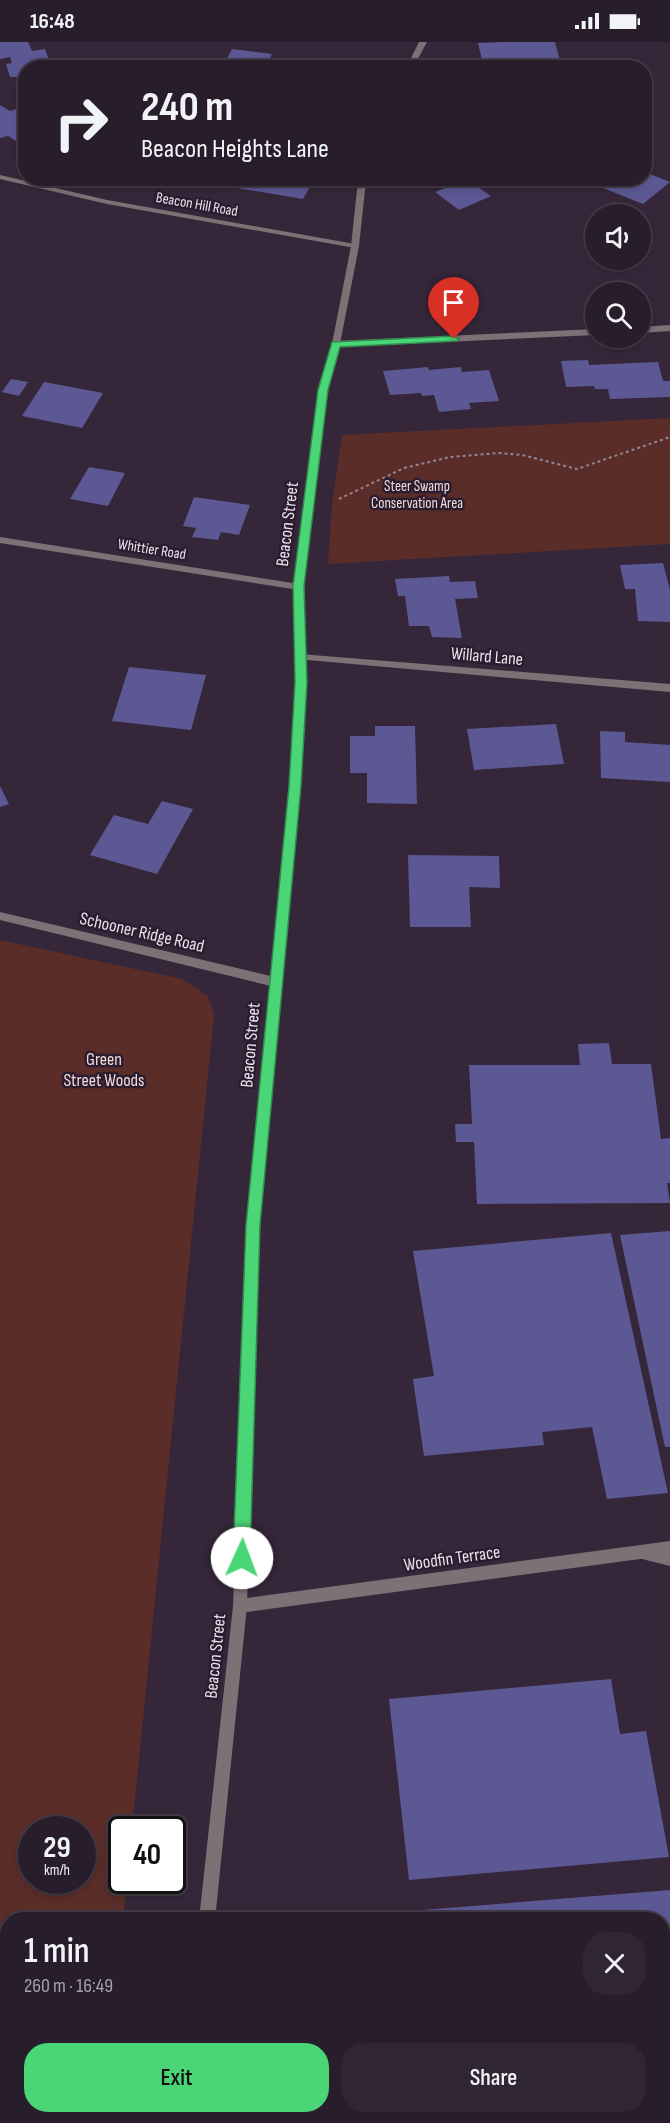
<!DOCTYPE html>
<html lang="en">
<head>
<meta charset="utf-8">
<style>
  :root { --surface:#281d2b; --page:#302633; --text:#f1f3f6; --muted:#a5a2a9; --line:#443b47; --accent:#4ad677 }
  body { margin:0; font-family:"Sofia Sans Condensed",sans-serif; background:var(--page); color:var(--text); height:100vh; display:flex; flex-direction:column; font-size:22px; white-space:nowrap }
  * { box-sizing:border-box; margin:0 }
  p { font-size:20px; color:var(--muted) }
  .icon { flex:none; width:33px; height:33px; fill:none; stroke:currentColor; stroke-width:2; stroke-linecap:round; stroke-linejoin:round }
  .map { position:relative; flex:1; overflow:hidden }
  .drawer { position:absolute; left:0px; top:1870px; width:670px; height:212px; display:flex; flex-direction:column; background:var(--surface); border-radius:24px 24px 0 0; box-shadow:0 3px 9px #0003,0 0 0 2px var(--line) }
  .drawer>* { flex:none }
  .hud { position:absolute; left:18px; top:18px; width:634px; height:126px; border-radius:24px; box-shadow:0 3px 9px #0003,0 0 0 2px var(--line); background:#281d2b; color:var(--text); overflow:hidden }
  .tools { position:absolute; left:585px; top:162px; display:grid; gap:12px }
  .tools a { display:grid; place-items:center; width:66px; height:66px; border-radius:50%; background:var(--surface); box-shadow:0 3px 9px #0003,0 0 0 2px var(--line); font-size:30px }
  .speed { position:absolute; left:18px; top:1774px; display:flex; gap:12px; font-size:30px; font-weight:700; text-align:center }
  .speed>* { display:grid; place-content:center; width:78px; height:78px; border-radius:50%; background:var(--surface); box-shadow:0 3px 9px #0003,0 0 0 2px var(--line); line-height:1 }
  .speed small { font-size:15px; font-weight:400 }
  .speed .limit { border:3px solid #111; border-radius:9px; background:#fff; color:#111 }
  .pin { position:absolute; display:grid; place-items:center; width:51px; height:51px; color:#fff; margin:-62px -26px; border-radius:50% 50% 50% 0; rotate:-45deg; box-shadow:0 0 6px #0007 }
  .pin .icon { rotate:45deg }
  .me { position:absolute; width:66px; margin:-33px; rotate:2deg; stroke-linejoin:round; filter:drop-shadow(0 0 4px #0008) }
  .turn { display:flex; align-items:center; gap:21px; height:126px; padding:0 24px; font-size:27px }
  .turn .icon { width:78px; height:78px; stroke-width:2.5 }
  .turn b { display:block; font-size:42px; line-height:51px }
  .round { display:grid; place-items:center; flex:none; width:63px; height:63px; border-radius:24px; background:var(--page) }
  .head { display:flex; align-items:center; justify-content:space-between; height:102px; padding:0 24px }
  h1 { font-size:36px; font-weight:600; line-height:45px }
  .cta { display:flex; gap:12px; margin-top:auto; padding:12px 24px }
  .cta a { flex:1; height:69px; border-radius:24px; background:var(--accent); color:#111; font-size:24px; font-weight:600; line-height:69px; text-align:center }
  .cta a+a { background:var(--page); color:var(--text) }
  .status { display:flex; justify-content:space-between; align-items:center; height:42px; padding:0 30px; background:var(--surface); direction:ltr }
  .status svg { height:16px; fill:currentColor }
  .map>svg:first-child { display:block }
  .green { fill:#5a2d29; fill-rule:evenodd }
  .building { fill:#5c5894 }
  .lines { fill:none; stroke-linecap:round; stroke-linejoin:round }
  .path { stroke:#918695; stroke-width:2; stroke-dasharray:3 3; stroke-linecap:butt }
  .service { fill:#7d7175; fill-rule:evenodd }
  .minor { fill:#7d7175; fill-rule:evenodd }
  .tertiary { fill:#7d7175; fill-rule:evenodd }
  .route { fill:#4ad677; stroke:#308b4d; stroke-width:1.5 }
  .labels { text-anchor:middle; stroke-width:5; stroke-linejoin:round; paint-order:stroke }
  .far-street-label { font-size:15px; fill:#ebe2ee; stroke:#2b1d2f }
  .far-park-label { font-size:15px; fill:#f1dbd8; stroke:#2b1d2f }
  .street-label { font-size:18px; fill:#ebe2ee; stroke:#2b1d2f }
  .park-label { font-size:18px; fill:#f1dbd8; stroke:#2b1d2f }
</style>
</head>
<body>
<div class="status"><b>16:48</b><svg viewBox="0 0 49 12"><path d="M0 12V9h3v3zM5 12V6h3v6zM10 12V3h3v9zM15 12V0h3v12zM26 1h20v11H26zM47 4h2v5h-2z"/></svg></div>
<div class="map">
<svg width="670" height="2081" viewBox="0 0 670 2081">
  <rect width="100%" height="100%" fill="#352739"/>
  <!-- green -->
  <g class="green">
    <polygon points="670,376 670,502 328,522 332,462 342,393"/>
    <path d="M0,898L182,937L208,954L214,972L132,1788H122V1839H127L123,1878H8V2074L103,2075L101,2081H0ZM32,1788H82V1839H32Z"/>
  </g>
  <!-- building -->
  <g class="building">
    <polygon points="0,0 28,0 32,9 45,7 51,24 26,26 26,35 10,35 6,22 12,21 10,15 0,17"/>
    <polygon points="502,0 555,0 560,19 483,22 478,1"/>
    <polygon points="232,7 272,12 265,26 222,26"/>
    <polygon points="0,63 10,69 26,64 26,105 8,94 0,96"/>
    <polygon points="645,130 670,140 643,162 603,146 615,136 645,136"/>
    <polygon points="243,136 268,138 270,136 315,136 303,157 237,146"/>
    <polygon points="467,138 491,154 459,168 435,150"/>
    <polygon points="588,318 589,323 658,320 663,339 670,339 670,355 610,357 608,347 595,347 594,344 566,345 561,319"/>
    <polygon points="428,325 429,328 461,325 462,330 489,328 499,359 469,361 471,367 439,370 434,353 422,354 421,351 390,353 383,329"/>
    <polygon points="11,337 28,340 19,354 2,350"/>
    <polygon points="44,340 103,351 82,386 22,374"/>
    <polygon points="89,425 125,431 108,464 70,457"/>
    <polygon points="194,455 250,463 239,493 221,490 218,498 192,495 196,486 183,484"/>
    <polygon points="663,521 670,548 670,580 638,579 635,547 625,547 620,523"/>
    <polygon points="449,534 450,540 475,539 478,556 455,557 462,596 432,595 429,584 409,584 405,554 398,554 395,537"/>
    <polygon points="129,625 206,633 191,688 112,679"/>
    <polygon points="556,682 564,722 474,728 467,687"/>
    <polygon points="375,684 415,684 417,762 367,761 367,731 350,731 350,694 375,694"/>
    <polygon points="600,689 625,690 625,700 670,703 670,740 601,736"/>
    <polygon points="0,744 9,762 0,765"/>
    <polygon points="162,759 193,767 157,832 90,813 114,773 148,782"/>
    <polygon points="408,813 499,814 500,846 469,845 471,885 410,885"/>
    <polygon points="609,1001 612,1022 651,1022 661,1097 670,1096 670,1141 667,1141 670,1161 477,1162 474,1100 456,1100 455,1082 472,1082 469,1023 580,1023 578,1002"/>
    <polygon points="670,1189 670,1405 665,1405 620,1193"/>
    <polygon points="611,1191 668,1451 607,1457 592,1385 542,1390 544,1403 424,1414 413,1337 434,1334 413,1209"/>
    <polygon points="611,1637 620,1692 646,1689 669,1815 409,1838 389,1657"/>
    <polygon points="670,1848 670,2015 663,2016 663,1878 372,1878 372,1872"/>
  </g>
  <g class="lines">
    <!-- path -->
    <polyline class="path" points="339,457 404,426 450,415 498,411 522,413 577,427 670,395"/>
    <!-- service -->
    <polygon class="service" points="643,1504 670,1510 670,1524 638,1516 636,1511 638,1506"/>
    <!-- minor -->
    <g class="minor">
      <polygon points="0,133 107,158 355,202 359,204 355,206 107,162 0,137"/>
      <polygon points="670,283 670,289 640,291 640,285"/>
      <polygon points="596,287 596,293 336,305 332,302 336,299"/>
      <polygon points="0,495 299,542 304,545 299,548 0,501"/>
      <polygon points="300,612 670,642 670,650 296,617 296,613"/>
      <polygon points="0,870 275,935 281,940 275,945 0,878"/>
      <polygon points="670,1499 670,1513 240,1571 235,1569 233,1564 235,1559 240,1557"/>
    </g>
    <!-- tertiary -->
    <g class="tertiary">
      <polygon points="419,0 427,0 413,26 406,26"/>
      <polygon points="361,136 369,136 365,148 359,204 340,302 327,347 304,545 306,640 300,744 259,1183 247,1564 215,1878 199,1878 233,1564 247,1183 290,744 296,640 294,545 319,347 332,302 351,204 357,148"/>
      <rect x="183" y="2074" width="16" height="7"/>
    </g>
  </g>
  <!-- route -->
  <polygon class="route" points="454,294 459,297 457,299 340,305 328,348 304,544 307,640 301,744 260,1183 250,1516 247,1522 242,1524 236,1522 233,1516 246,1183 289,744 295,640 293,544 318,348 332,300"/>
  <g class="labels">
    <!-- far-street labels -->
    <g class="far-street-label">
      <text transform="translate(197 162) rotate(10)" y="5">Beacon Hill Road</text>
      <text transform="translate(152 507) rotate(9)" y="5">Whittier Road</text>
    </g>
    <!-- far-park labels -->
    <g class="far-park-label">
      <text x="417" y="449">Steer Swamp<tspan x="417" dy="17">Conservation Area</tspan></text>
    </g>
    <!-- street labels -->
    <g class="street-label">
      <text transform="translate(287 482) rotate(-83)" y="6">Beacon Street</text>
      <text transform="translate(487 614) rotate(5)" y="6">Willard Lane</text>
      <text transform="translate(142 890) rotate(13)" y="6">Schooner Ridge Road</text>
      <text transform="translate(250 1003) rotate(-85)" y="6">Beacon Street</text>
      <text transform="translate(452 1516) rotate(-8)" y="6">Woodfin Terrace</text>
      <text transform="translate(215 1614) rotate(-84)" y="6">Beacon Street</text>
    </g>
    <!-- park labels -->
    <g class="park-label">
      <text x="104" y="1023">Green<tspan x="104" dy="21">Street Woods</tspan></text>
    </g>
  </g>
</svg>
<div class="tools">
<a><svg class="icon" aria-label="sound" viewBox="0 0 24 24"><path d="M4 9h4l5-4v14l-5-4H4zM17 9q2 3 0 6"/></svg></a>
<a><svg class="icon" aria-label="search" viewBox="0 0 24 24"><circle cx="10" cy="10" r="6"/><path d="M15 15l6 6"/></svg></a>
</div>
<div class="speed"><div>29<small>km/h</small></div><div class="limit">40</div></div>
<div class="pin" style="left:454px;top:297px;background:#d93025"><svg class="icon" aria-label="arrive" viewBox="0 0 24 24"><path d="M6 21V4h12l-3 4 3 4H6"/></svg></div>
<svg class="me" style="left:242px;top:1516px" viewBox="-20 -20 40 40"><circle r="19" fill="#fff"/><path d="M0-13L10 11 0 6-10 11z" fill="#4ad677"/></svg>
<div class="hud">
<div class="turn"><svg class="icon" aria-label="right" viewBox="0 0 24 24"><path d="M7 20v-9h11M14 6l5 5-5 5"/></svg><div><b>240 m</b>Beacon Heights Lane</div></div>
</div>
<section class="drawer">
<div class="head"><div><h1>1 min</h1><p>260 m · 16:49</p></div><a class="round"><svg class="icon" aria-label="close" viewBox="0 0 24 24"><path d="M6 6l12 12M18 6L6 18"/></svg></a></div>
<div class="cta"><a>Exit</a><a>Share</a></div>
</section>
</div>
</body>
</html>
